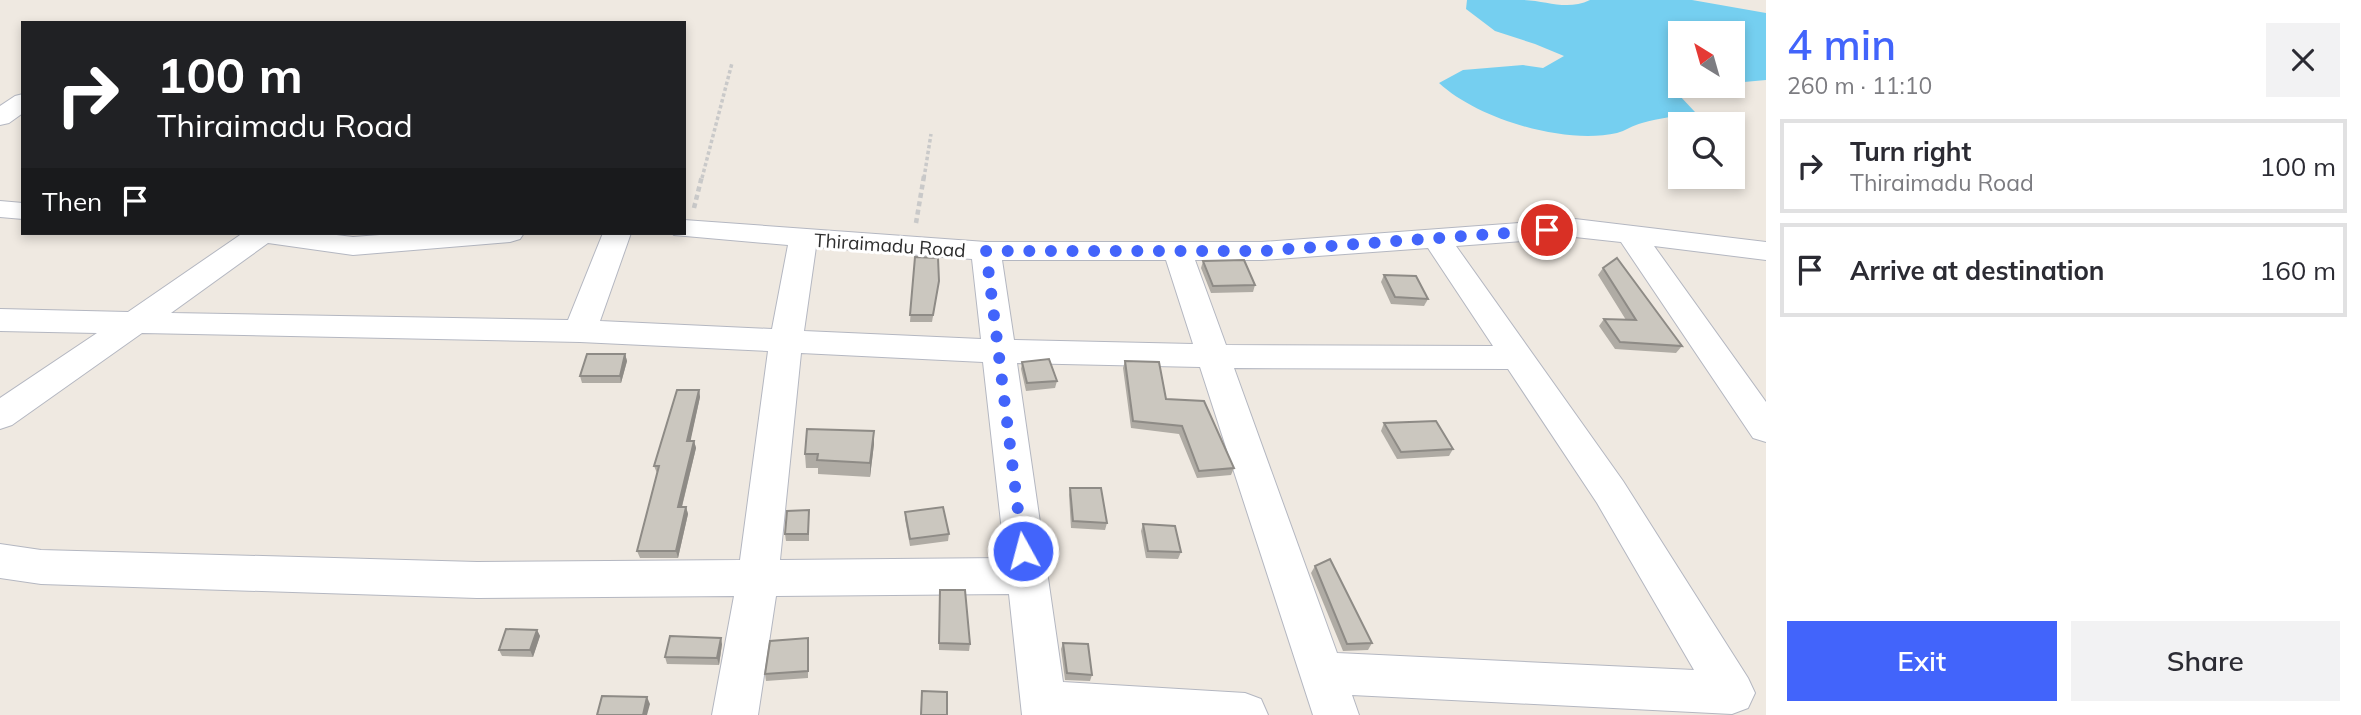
<!DOCTYPE html>
<html lang="en">
<head>
<meta charset="utf-8">
<style>
  :root { --surface:#fff; --page:#f2f2f3; --text:#2b2b33; --muted:#7c7c81; --line:#e1e1e2; --accent:#4264fb }
  body { margin:0; font-family:Mulish,sans-serif; background:var(--page); color:var(--text); height:100vh; display:flex; flex-direction:column; font-size:26px; white-space:nowrap }
  * { box-sizing:border-box; margin:0 }
  p { font-size:23px; color:var(--muted) }
  .icon { flex:none; width:38px; height:38px; fill:none; stroke:currentColor; stroke-width:2; stroke-linecap:round; stroke-linejoin:round }
  .map { position:relative; flex:1; overflow:hidden }
  .sheet { display:flex; flex-direction:column; background:var(--surface); width:595px }
  .sheet>* { flex:none }
  .top-card { position:absolute; left:21px; top:21px; width:665px; height:214px; border-radius:0px; box-shadow:0 4px 10px #0003; background:#202124; color:#fff; overflow:hidden }
  .needle { width:46px; rotate:323deg }
  .tools { position:absolute; left:1668px; top:21px; display:grid; gap:14px }
  .tools a { display:grid; place-items:center; width:77px; height:77px; border-radius:0px; background:var(--surface); box-shadow:0 4px 10px #0003; font-size:35px }
  .pin { position:absolute; display:grid; place-items:center; width:60px; height:60px; color:#fff; margin:-30px; border:4px solid #fff; border-radius:50%; box-shadow:0 2px 7px #0007 }
  .me { position:absolute; width:77px; margin:-38px; rotate:353deg; stroke-linejoin:round; filter:drop-shadow(0 0 5px #0008) }
  .turn { display:flex; align-items:center; gap:24px; height:147px; padding:0 21px; font-size:32px }
  .turn .icon { width:91px; height:91px; stroke-width:2.5 }
  .turn b { display:block; font-size:49px; line-height:60px }
  .then { display:flex; align-items:center; height:66px; padding:0 21px; background:#0003; gap:14px; font-size:26px }
  .round { display:grid; place-items:center; flex:none; width:74px; height:74px; border-radius:0px; background:var(--page) }
  .head { display:flex; align-items:center; justify-content:space-between; height:119px; padding:0 21px }
  h1 { font-size:42px; font-weight:600; line-height:52px; color:var(--accent) }
  .action { display:flex; gap:14px; margin-top:auto; padding:14px 21px }
  .action a { flex:1; height:80px; border-radius:0px; background:var(--accent); color:#fff; font-size:28px; font-weight:600; line-height:80px; text-align:center }
  .action a+a { background:var(--page); color:var(--text) }
  ul { padding:0; list-style:none }
  li { display:flex; align-items:center; gap:21px; height:94px; margin:0 14px 10px; padding:0 7px; border:4px solid var(--line); border-radius:0px }
  li div { flex:1 }
  li b { display:block; font-size:26px }
  li em { font-style:normal }
  main { display:flex; flex:1; min-height:0 }
  .map>svg:first-child { display:block }
  .water { fill:#75cff0 }
  .lines { fill:none; stroke-linecap:round; stroke-linejoin:round }
  .street-casing { stroke:#b4b7c1; stroke-width:2 }
  .path-far1 { stroke:#c9c9c9; stroke-width:3.5; stroke-dasharray:3.5 2.5; stroke-linecap:butt }
  .path { stroke:#c9c9c9; stroke-width:4.5; stroke-dasharray:5 3.5; stroke-linecap:butt }
  .street { fill:#fff; fill-rule:evenodd }
  .wall { fill:#afaba4 }
  .shaded-wall { fill:#8e8b86 }
  .building { fill:#cbc7bf; stroke:#8e8b86; stroke-width:2 }
  .route { stroke:#4264fb; stroke-width:12; stroke-dasharray:0 21.6 }
  .labels { text-anchor:middle; stroke-width:6; stroke-linejoin:round; paint-order:stroke }
  .street-label { font-size:19px; fill:#2e2e2e; stroke:#fff }
</style>
</head>
<body>
<main>
<div class="map">
<svg width="1766" height="715" viewBox="0 0 1766 715">
  <rect width="100%" height="100%" fill="#efe9e1"/>
  <!-- water -->
  <path class="water" d="M1467,0C1486,0 1505,0 1524,0C1548,1 1567,11 1590,0H1692L1766,13V80L1733,83L1732,33H1680V86H1707L1679,95L1695,112C1678,116 1659,118 1642,123C1633,125 1625,131 1617,133C1564,145 1478,119 1439,83L1463,70L1523,65L1543,68L1564,56L1535,44L1495,31L1466,9Z"/>
  <g class="lines">
    <defs>
      <g id="street">
        <polygon points="23,94 23,113 9,123 0,125 0,106 15,96"/>
        <polygon points="0,201 23,203 23,219 0,217"/>
        <path d="M1575,219L1766,242V260L1654,246L1766,402V442L1753,438L1621,242L1575,237L1456,246L1623,481L1748,678L1755,693L1748,708L1732,714L1352,695L1359,715H1313L1200,367L1017,363L1063,682L1245,693L1261,699L1268,715H1022L1009,594L776,596L758,715H712L734,596L477,598L41,584L0,578V544L41,550L477,562L740,560L768,351L580,342L142,333L12,425L0,429V398L97,333L0,331V309L128,312L243,233H320L353,237L406,233H524L520,239L510,242L353,255L268,243L171,313L568,320L603,233H631L600,321L772,329L788,245L674,235L672,233H684V220L986,242H1262ZM816,247L972,259L981,339L804,331ZM1428,248L1493,346L1226,345L1195,260H1262ZM1002,260H1166L1193,344L1014,340ZM801,353L983,362L1005,558L780,560ZM1234,368L1508,369L1597,503L1694,670L1337,653Z"/>
      </g>
    </defs>
    <!-- street casing -->
    <use href="#street" class="street-casing"/>
    <!-- path-far1 -->
    <g class="path-far1">
      <polyline points="702,178 732,63"/>
      <polyline points="924,178 931,134"/>
    </g>
    <!-- path -->
    <g class="path">
      <polyline points="694,208 702,176"/>
      <polyline points="916,223 924,176"/>
    </g>
    <!-- street -->
    <use href="#street" class="street"/>
  </g>
  <!-- wall -->
  <g class="wall">
    <polygon points="915,257 938,288 932,322 910,322"/>
    <polygon points="1203,261 1255,285 1253,292 1211,293 1201,268"/>
    <polygon points="1603,268 1682,346 1676,353 1615,349 1599,326 1604,319 1626,320 1598,275"/>
    <polygon points="1384,275 1428,299 1424,306 1391,304 1381,282"/>
    <polygon points="625,354 627,361 621,383 582,383 580,376"/>
    <polygon points="1125,361 1166,399 1234,468 1231,475 1197,478 1179,434 1131,428 1123,368"/>
    <polygon points="1022,362 1057,381 1055,388 1026,391 1021,369"/>
    <polygon points="699,390 700,397 690,441 694,441 696,448 682,507 686,507 688,514 678,558 640,558 637,551 657,473 654,466"/>
    <polygon points="1384,423 1453,449 1449,456 1397,459 1381,431"/>
    <polygon points="874,444 870,477 818,474 818,468 806,468 805,454"/>
    <polygon points="1070,488 1107,523 1105,530 1071,528 1069,495"/>
    <polygon points="809,510 809,541 786,541 785,534"/>
    <polygon points="905,512 949,534 948,541 910,546 905,519"/>
    <polygon points="1143,524 1181,552 1178,559 1146,558 1141,531"/>
    <polygon points="1315,566 1372,643 1368,650 1343,651 1311,573"/>
    <polygon points="939,597 970,644 969,651 939,650"/>
    <polygon points="537,630 540,636 533,657 502,656 499,650"/>
    <polygon points="808,638 808,678 766,681 765,674"/>
    <polygon points="1063,643 1092,675 1090,681 1065,680 1061,649"/>
    <polygon points="722,644 719,665 667,664 665,657"/>
  </g>
  <!-- shaded-wall -->
  <g class="shaded-wall">
    <polygon points="625,354 627,361 621,383 620,376"/>
    <polygon points="699,390 700,397 689,448 687,441"/>
    <polygon points="874,431 874,444 870,477 870,463"/>
    <polygon points="694,441 696,448 680,514 678,507"/>
    <polygon points="686,507 688,514 678,558 676,551"/>
    <polygon points="537,630 540,636 533,657 530,650"/>
    <polygon points="721,638 722,644 719,665 717,658"/>
    <polygon points="647,697 650,704 647,715 643,715"/>
  </g>
  <!-- building -->
  <g class="building">
    <polygon points="915,257 938,258 939,281 933,315 910,315"/>
    <polygon points="1617,258 1682,346 1620,342 1604,319 1636,320 1603,268"/>
    <polygon points="1244,260 1255,285 1213,286 1203,261"/>
    <polygon points="1384,275 1416,276 1428,299 1395,297"/>
    <polygon points="587,354 625,354 620,376 580,376"/>
    <polygon points="1049,359 1057,381 1027,383 1022,362"/>
    <polygon points="1125,361 1159,362 1166,399 1204,401 1234,468 1199,471 1182,426 1133,421"/>
    <polygon points="677,390 699,390 687,441 694,441 678,507 686,507 676,551 637,551 659,466 654,466"/>
    <polygon points="1436,421 1453,449 1401,452 1384,423"/>
    <polygon points="807,429 874,431 870,463 817,460 818,454 805,454"/>
    <polygon points="1070,488 1101,488 1107,523 1073,521"/>
    <polygon points="943,507 949,534 910,539 905,512"/>
    <polygon points="809,510 808,534 785,534 787,511"/>
    <polygon points="1143,524 1175,526 1181,552 1148,551"/>
    <polygon points="1330,559 1372,643 1347,644 1315,566"/>
    <polygon points="940,590 965,590 970,644 939,643"/>
    <polygon points="506,629 537,630 530,650 499,650"/>
    <polygon points="670,636 721,638 717,658 665,657"/>
    <polygon points="808,638 808,671 765,674 770,641"/>
    <polygon points="1063,643 1088,644 1092,675 1067,673"/>
    <polygon points="922,691 947,692 947,715 921,715"/>
    <polygon points="602,696 647,697 643,715 597,715"/>
  </g>
  <g class="lines">
    <!-- route -->
    <polyline class="route" points="1023,551 986,251 1262,251 1547,230"/>
  </g>
  <g class="labels">
    <!-- street labels -->
    <g class="street-label">
      <text transform="translate(890 245) rotate(4)" y="7">Thiraimadu Road</text>
    </g>
  </g>
</svg>
<div class="tools">
<a><svg class="needle" viewBox="-14 -14 28 28"><path d="M0-13l5 13h-10z" fill="#e53935"/><path d="M0 13l5-13h-10z" fill="#7c7c81"/></svg></a>
<a><svg class="icon" aria-label="search" viewBox="0 0 24 24"><circle cx="10" cy="10" r="6"/><path d="M15 15l6 6"/></svg></a>
</div>
<div class="pin" style="left:1547px;top:230px;background:#d93025"><svg class="icon" aria-label="arrive" viewBox="0 0 24 24"><path d="M6 21V4h12l-3 4 3 4H6"/></svg></div>
<svg class="me" style="left:1023px;top:551px" viewBox="-20 -20 40 40"><circle r="17" fill="#4264fb" stroke="#fff" stroke-width="3"/><path d="M0-11L8 9 0 5-8 9z" fill="#fff"/></svg>
<div class="top-card">
<div class="turn"><svg class="icon" aria-label="right" viewBox="0 0 24 24"><path d="M7 20v-9h11M14 6l5 5-5 5"/></svg><div><b>100 m</b>Thiraimadu Road</div></div>
<div class="then">Then<svg class="icon" aria-label="arrive" viewBox="0 0 24 24"><path d="M6 21V4h12l-3 4 3 4H6"/></svg></div>
</div>
</div>
<section class="sheet">
<div class="head"><div><h1>4 min</h1><p>260 m · 11:10</p></div><a class="round"><svg class="icon" aria-label="close" viewBox="0 0 24 24"><path d="M6 6l12 12M18 6L6 18"/></svg></a></div>
<ul>
<li><svg class="icon" aria-label="right" viewBox="0 0 24 24"><path d="M7 20v-9h11M14 6l5 5-5 5"/></svg><div><b>Turn right</b><p>Thiraimadu Road</p></div><em>100 m</em></li>
<li><svg class="icon" aria-label="arrive" viewBox="0 0 24 24"><path d="M6 21V4h12l-3 4 3 4H6"/></svg><div><b>Arrive at destination</b></div><em>160 m</em></li>
</ul>
<div class="action"><a>Exit</a><a>Share</a></div>
</section>
</main>
</body>
</html>
